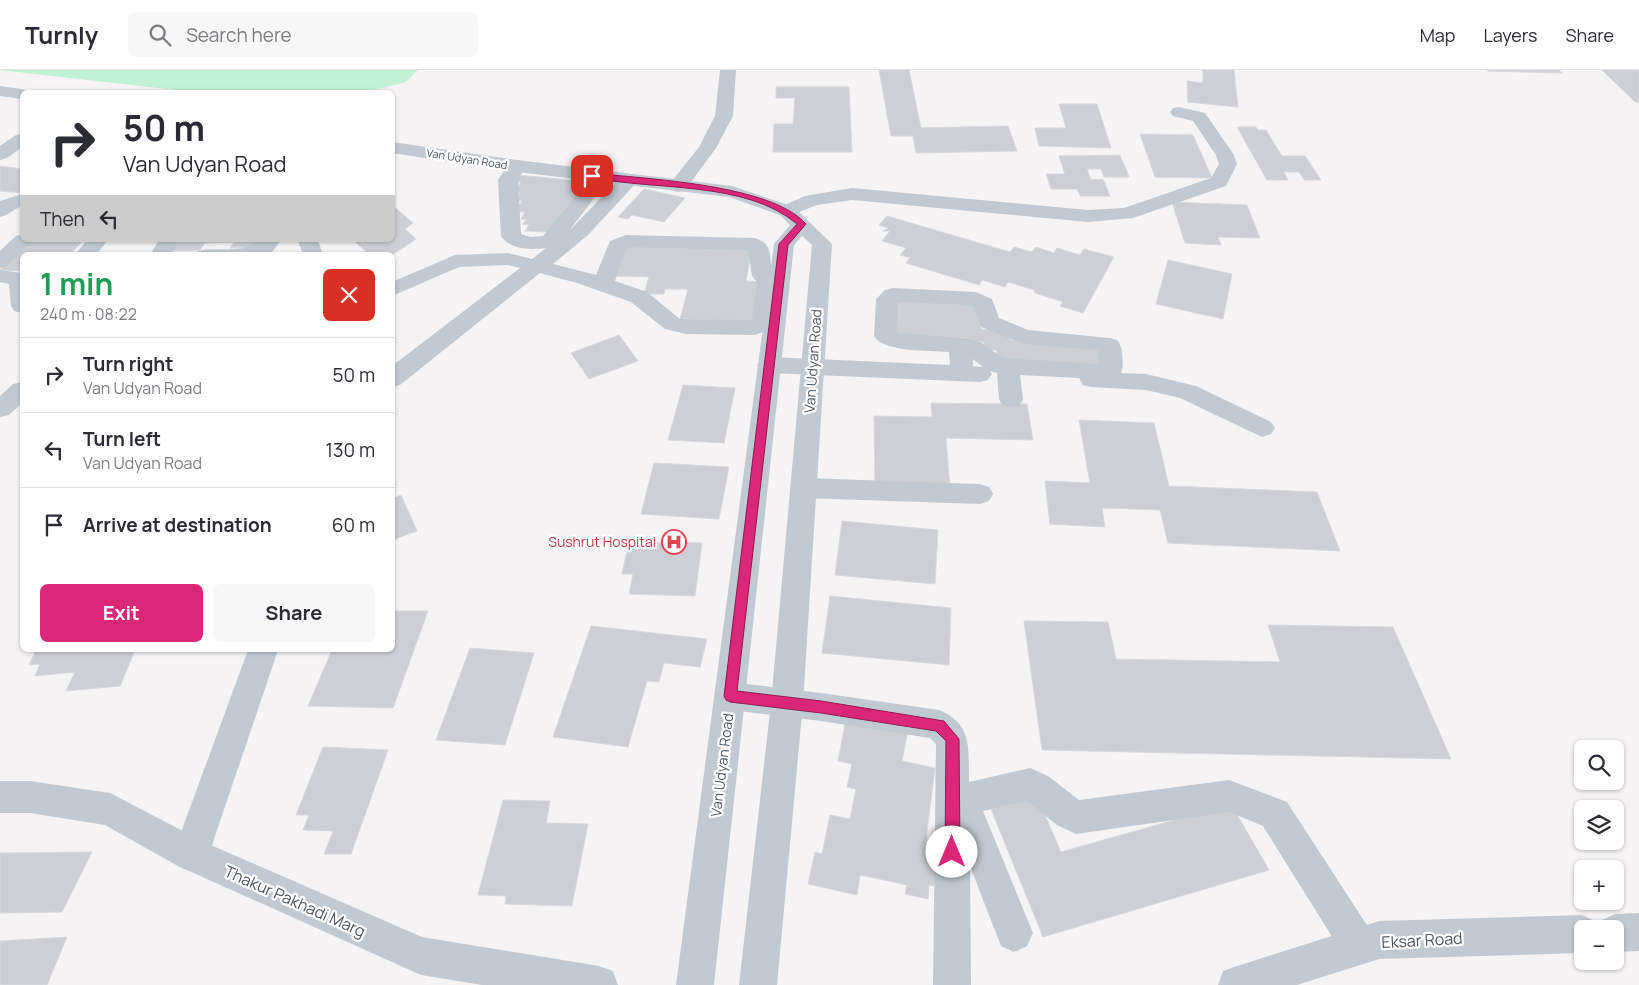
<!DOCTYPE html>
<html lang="en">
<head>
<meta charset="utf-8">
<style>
  :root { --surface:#fff; --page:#f7f7f7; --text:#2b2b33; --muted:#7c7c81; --line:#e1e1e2; --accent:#db2777 }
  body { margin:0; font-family:Manrope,sans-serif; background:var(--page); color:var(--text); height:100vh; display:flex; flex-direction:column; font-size:19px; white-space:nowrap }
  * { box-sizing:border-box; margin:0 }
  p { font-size:16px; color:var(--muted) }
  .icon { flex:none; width:28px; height:28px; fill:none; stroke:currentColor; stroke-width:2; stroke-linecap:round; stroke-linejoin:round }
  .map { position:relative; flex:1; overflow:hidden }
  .drawer { position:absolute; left:20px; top:182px; width:375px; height:400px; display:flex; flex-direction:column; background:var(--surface); border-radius:8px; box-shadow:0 1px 4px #0004 }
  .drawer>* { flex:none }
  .guide { position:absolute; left:20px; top:20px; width:375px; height:152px; border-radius:8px; box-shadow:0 1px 4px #0004; background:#fff; color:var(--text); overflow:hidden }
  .controls { position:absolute; left:1574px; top:670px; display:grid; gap:10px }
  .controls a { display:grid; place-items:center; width:50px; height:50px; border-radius:8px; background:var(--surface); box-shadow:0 1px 4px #0004; font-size:25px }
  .pin { position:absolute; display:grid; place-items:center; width:42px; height:42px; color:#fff; margin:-21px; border-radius:10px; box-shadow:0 2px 8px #0006 }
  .me { position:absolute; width:55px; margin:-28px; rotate:0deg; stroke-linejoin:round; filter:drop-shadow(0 0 4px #0008) }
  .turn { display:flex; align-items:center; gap:18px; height:105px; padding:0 20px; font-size:22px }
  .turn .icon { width:65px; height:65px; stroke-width:2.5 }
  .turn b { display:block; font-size:35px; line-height:42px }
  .then { display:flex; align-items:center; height:48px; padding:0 20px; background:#0003; gap:10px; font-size:19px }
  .round { display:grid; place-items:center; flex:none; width:52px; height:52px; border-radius:8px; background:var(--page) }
  .headline { display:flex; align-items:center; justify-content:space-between; height:85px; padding:0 20px }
  h1 { font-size:30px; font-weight:700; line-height:38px; color:#1e9e55 }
  .button { display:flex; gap:10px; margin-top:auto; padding:10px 20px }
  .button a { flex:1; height:58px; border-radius:8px; background:var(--accent); color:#fff; font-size:20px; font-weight:700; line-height:58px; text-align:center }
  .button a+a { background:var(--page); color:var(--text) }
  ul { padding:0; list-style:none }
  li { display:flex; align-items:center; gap:15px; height:75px; padding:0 20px; border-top:1px solid var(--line) }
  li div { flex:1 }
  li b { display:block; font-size:19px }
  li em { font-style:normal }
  header { display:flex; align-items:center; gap:30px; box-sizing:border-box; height:70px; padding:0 25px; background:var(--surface); border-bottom:1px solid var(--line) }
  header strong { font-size:24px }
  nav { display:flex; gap:28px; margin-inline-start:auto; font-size:18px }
  .search { width:350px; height:45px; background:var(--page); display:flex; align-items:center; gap:12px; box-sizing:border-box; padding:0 18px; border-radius:8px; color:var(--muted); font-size:19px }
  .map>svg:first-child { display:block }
  .green { fill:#c3f1d5 }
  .building { fill:#cdcfd5; stroke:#d7d9de }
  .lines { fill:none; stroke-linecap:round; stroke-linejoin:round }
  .minor { fill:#c1cad2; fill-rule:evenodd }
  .tertiary { fill:#c1cad2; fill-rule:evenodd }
  .route { fill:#db2777; stroke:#8e194d }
  .labels { text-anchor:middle; stroke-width:4.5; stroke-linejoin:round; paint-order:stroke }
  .far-street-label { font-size:11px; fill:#4a5661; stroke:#fff }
  .street-label { font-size:14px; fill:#4a5661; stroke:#fff }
  .health-label { font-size:14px; fill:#be3a42; stroke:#fff; text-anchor:end }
  .near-street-label { font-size:16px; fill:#4a5661; stroke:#fff }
</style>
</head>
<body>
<header>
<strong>Turnly</strong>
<div class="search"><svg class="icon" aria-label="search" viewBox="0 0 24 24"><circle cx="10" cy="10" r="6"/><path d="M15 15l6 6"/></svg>Search here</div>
<nav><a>Map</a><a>Layers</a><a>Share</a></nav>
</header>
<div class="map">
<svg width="1639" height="915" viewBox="0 0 1639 915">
  <rect width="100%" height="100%" fill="#f5f3f3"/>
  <!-- green -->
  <polygon class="green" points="0,0 418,0 406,12 366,22 193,22"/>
  <!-- building -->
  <g class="building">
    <polygon points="879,0 909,0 921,58 1008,56 1017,81 916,83 913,66 891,66"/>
    <polygon points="1203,0 1234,0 1238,37 1188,32 1187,11 1203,13"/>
    <polygon points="1487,0 1559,0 1562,3 1488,1"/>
    <polygon points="1602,0 1639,0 1639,32 1635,32"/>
    <polygon points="776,17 849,17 852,82 773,82 774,54 793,54 795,28 776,28"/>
    <polygon points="1059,34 1097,34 1111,78 1039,76 1035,58 1066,58"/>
    <polygon points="1237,57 1256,57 1258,60 1266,60 1282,86 1305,86 1321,110 1304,110 1299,102 1284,102 1288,110 1267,110"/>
    <polygon points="1140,64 1193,65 1212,108 1155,107"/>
    <polygon points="1120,85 1129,107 1104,107 1101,99 1087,99 1091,110 1103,109 1110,126 1080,126 1077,119 1051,119 1046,104 1065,104 1059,86"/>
    <polygon points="0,96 22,99 22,123 0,121"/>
    <polygon points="517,105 592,112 584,126 575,126 547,162 525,161 529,155 522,154 527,150 521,149 525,142 515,142 522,131 516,130 520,123 514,123 521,112 513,111"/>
    <polygon points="644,119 685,128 664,152 632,145 628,149 618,147"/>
    <polygon points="1172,132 1247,135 1260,168 1218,167 1221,175 1185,173"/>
    <polygon points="392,135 413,153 405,159 416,169 392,185 385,185 382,183 370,185 353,170 392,170"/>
    <polygon points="887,146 1010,182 1014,177 1032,182 1036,177 1054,183 1057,178 1080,185 1084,179 1114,187 1083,243 1060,236 1063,232 1035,223 1034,220 1008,212 1005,217 982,210 979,215 906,193 910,188 900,185 906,178 882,171 890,161 883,161 888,158 879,155"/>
    <polygon points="30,170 84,170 69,185 22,185 22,201 0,200"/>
    <polygon points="177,170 266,170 262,177 230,178 234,172 205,173 200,180 169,181"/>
    <polygon points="627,174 752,178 746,211 762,212 756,252 680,249 688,219 665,219 664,224 644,224 649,207 611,206"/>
    <polygon points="1168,190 1232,204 1223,249 1156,234"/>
    <polygon points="894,228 979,234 981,259 999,261 1000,264 1009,265 1010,270 1099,276 1103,298 999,292 996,280 984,280 984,272 968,271 968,268 892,264"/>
    <polygon points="619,265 638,291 589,309 571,283"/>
    <polygon points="683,315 735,318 724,373 668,370"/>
    <polygon points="931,333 1027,334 1033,370 946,368 950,419 875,417 874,346 932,347"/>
    <polygon points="1079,350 1154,353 1169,416 1317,422 1340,481 1168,473 1160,440 1102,438 1105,457 1050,454 1045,411 1090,413"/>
    <polygon points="654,393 729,397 719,449 641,444"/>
    <polygon points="401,425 417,461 392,470 392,429"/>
    <polygon points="842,451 938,460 935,514 835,505"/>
    <polygon points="629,472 702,473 695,526 629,524 633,504 622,504"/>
    <polygon points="830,526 951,538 949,595 822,583"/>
    <polygon points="392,541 428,541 393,638 308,636 332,580 392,580"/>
    <polygon points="1024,551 1108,552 1116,589 1280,592 1268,555 1393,557 1451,689 1042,680"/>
    <polygon points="591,556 707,569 700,597 664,593 659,612 647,611 628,677 553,667"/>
    <polygon points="470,578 534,583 505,675 436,670"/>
    <polygon points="36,580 135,580 120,616 66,621 75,602 35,606 40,594 29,595"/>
    <polygon points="846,649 908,660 902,691 935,698 925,777 947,782 943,818 929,815 928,829 905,824 907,815 860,805 857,825 808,814 815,782 822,784 830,745 850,749 856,719 847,717 852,694 838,691"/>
    <polygon points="323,677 388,680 351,784 324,784 333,761 303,760 309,745 296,745"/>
    <polygon points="1037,727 1061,782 1231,734 1269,800 1043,867 991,739"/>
    <polygon points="503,730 550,731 546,753 588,754 572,836 505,834 506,826 478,825"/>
    <polygon points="92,782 62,842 0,843 0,783"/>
    <polygon points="67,867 47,915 0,915 0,871"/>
  </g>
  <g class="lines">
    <!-- minor -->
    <g class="minor">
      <polygon points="720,0 736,0 733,46 716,78 685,120 678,122 671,120 668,116 699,77 715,46"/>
      <polygon points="1179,37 1205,43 1234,85 1237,94 1226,116 1133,148 1088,152 852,130 817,135 787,147 780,145 777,141 780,137 805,126 852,118 1088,140 1124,138 1211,108 1219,94 1216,85 1193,51 1173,46 1170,42 1173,38"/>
      <polygon points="22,64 22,77 7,88 0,90 0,76 16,65"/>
      <path d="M517,90L524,92L526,96L518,110L521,164L530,167L543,166L588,110L595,108L602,110L605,114L569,161L622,106L629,104L636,106L639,110L588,165L553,194L596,205L610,171L626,165L754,168C777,174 766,189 774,204C775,206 777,208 779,210L774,254L771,259L755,265L686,264L665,259L631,232L577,213L540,203L400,315L392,317V296L520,198L508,195L459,197L392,226V212L455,185L508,183L532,189L546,178C531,180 510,180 501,166L498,110L510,92ZM629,177L748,180L752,206L757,212L752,250L680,249L647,222L615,211L626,179Z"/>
      <path d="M22,124V136C14,139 9,145 0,147V131Z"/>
      <polygon points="22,164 22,170 33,170 7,196 0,198 0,181 16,166"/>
      <polygon points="87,170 108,170 96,185 75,185"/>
      <polygon points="159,170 179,170 171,185 150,185"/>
      <path d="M260,170H281L273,181L266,185H195L198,181C218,176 243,185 260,170Z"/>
      <polygon points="298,170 318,170 323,185 303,185"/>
      <polygon points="0,200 22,203 22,243 14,241 11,236 9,214 0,212"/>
      <path d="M893,218L976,222L992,229L999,248L1028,260L1110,268C1111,268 1116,270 1118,271C1123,277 1124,297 1121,303L1146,304L1196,316L1271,352L1275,358L1271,364L1262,367L1180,328L1146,320L1091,317L1083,315L1079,308L1020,305L1023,329L1020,335L1011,337L1002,335L999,329L997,303L990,301L992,304L988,310L980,312L769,303L761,300L757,295L761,290L769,287L950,295L949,282C930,280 884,283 874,266L876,229L885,220ZM898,232L971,235L974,237L981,257L1024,274L1098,280L1099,294L1003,288L980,272L966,268L897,263ZM973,289L983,297L973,296Z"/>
      <polygon points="22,312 22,333 9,345 0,347 0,326 13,314"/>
      <polygon points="803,408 980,414 989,417 993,424 989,431 980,434 803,428 794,425 790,418 794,411"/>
      <polygon points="248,580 278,580 209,784 204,796 191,801 178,796 173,784"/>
      <path d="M730,612L821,623L939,640C974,654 968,681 969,712L1030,698L1048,706L1079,730L1229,710L1287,732L1372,863L1378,876L1372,889L1359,895L1346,889L1263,756L1229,742L1076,764L1057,755L1027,731L983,741L1033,863L1027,876L1014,882L1001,876L970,796L971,915H933L936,674L930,668L821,651L730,640L719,636L714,626L719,616Z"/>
    </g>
    <!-- tertiary -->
    <g class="tertiary">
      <polygon points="0,16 22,19 29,22 22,22 22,29 0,26"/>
      <polygon points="392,72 517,90 732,116 794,137 832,174 803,633 777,915 739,915 771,633 812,175 802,166 794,175 714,915 676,915 774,174 790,155 780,145 729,127 517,102 392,83"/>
      <polygon points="0,711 30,711 110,723 204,772 422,867 599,896 613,901 618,915 482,915 421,905 178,796 105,755 30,743 0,743"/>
      <polygon points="1639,843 1639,881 1615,882 1615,859 1582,859 1582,883 1379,889 1297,915 1218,915 1223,901 1237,896 1379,851 1582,845 1595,851 1598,858 1602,850 1615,844"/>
    </g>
  </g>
  <!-- route -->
  <path class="route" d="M592,103C645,109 771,114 806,154L788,175L737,621L821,631L944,651L959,669L960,782L957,787L952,789L947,787L945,782L946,671L936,661L821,643L730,632L726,630L724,626L779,174L797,154C745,110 653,121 589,107L588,106Z"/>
  <!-- icons -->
  <defs>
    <symbol id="hospital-ring" viewBox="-11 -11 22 22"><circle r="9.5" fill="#fff" stroke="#e0444e" stroke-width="1.5"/><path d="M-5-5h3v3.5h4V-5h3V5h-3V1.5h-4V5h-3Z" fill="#e0444e"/></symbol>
  </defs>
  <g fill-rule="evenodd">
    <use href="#hospital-ring" x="660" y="458" width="28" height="28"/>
  </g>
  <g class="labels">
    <!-- far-street labels -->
    <g class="far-street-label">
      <text transform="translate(467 89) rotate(9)" y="4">Van Udyan Road</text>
    </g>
    <!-- street labels -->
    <g class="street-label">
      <text transform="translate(813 291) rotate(-86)" y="5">Van Udyan Road</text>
      <text transform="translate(722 695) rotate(-83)" y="5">Van Udyan Road</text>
    </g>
    <!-- health labels -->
    <g class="health-label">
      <text x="656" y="477">Sushrut Hospital</text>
    </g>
    <!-- near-street labels -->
    <g class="near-street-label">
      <text transform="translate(295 831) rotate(24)" y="6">Thakur Pakhadi Marg</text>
      <text transform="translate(1422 870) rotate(-3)" y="6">Eksar Road</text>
    </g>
  </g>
</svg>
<div class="controls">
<a><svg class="icon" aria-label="search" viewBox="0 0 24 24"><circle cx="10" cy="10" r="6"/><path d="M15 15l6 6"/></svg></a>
<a><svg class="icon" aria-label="layers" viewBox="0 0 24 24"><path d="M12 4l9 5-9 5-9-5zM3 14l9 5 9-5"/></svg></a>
<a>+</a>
<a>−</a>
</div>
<div class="pin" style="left:592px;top:106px;background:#d93025"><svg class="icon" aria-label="arrive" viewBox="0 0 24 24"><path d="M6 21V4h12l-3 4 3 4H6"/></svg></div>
<svg class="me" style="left:952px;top:782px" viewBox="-20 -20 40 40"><circle r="19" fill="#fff"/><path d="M0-13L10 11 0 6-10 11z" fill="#db2777"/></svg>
<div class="guide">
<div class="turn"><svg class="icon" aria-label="right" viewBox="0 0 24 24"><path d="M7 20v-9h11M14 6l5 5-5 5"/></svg><div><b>50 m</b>Van Udyan Road</div></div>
<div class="then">Then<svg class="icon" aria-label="left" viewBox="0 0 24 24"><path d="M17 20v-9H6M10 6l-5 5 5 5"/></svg></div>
</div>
<section class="drawer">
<div class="headline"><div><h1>1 min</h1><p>240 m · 08:22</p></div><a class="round" style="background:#d93025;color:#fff"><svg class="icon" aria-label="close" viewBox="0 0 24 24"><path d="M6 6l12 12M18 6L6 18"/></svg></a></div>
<ul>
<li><svg class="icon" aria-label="right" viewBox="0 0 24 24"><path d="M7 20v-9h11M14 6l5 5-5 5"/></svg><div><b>Turn right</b><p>Van Udyan Road</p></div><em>50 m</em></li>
<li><svg class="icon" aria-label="left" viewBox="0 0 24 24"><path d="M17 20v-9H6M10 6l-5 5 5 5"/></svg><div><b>Turn left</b><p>Van Udyan Road</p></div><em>130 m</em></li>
<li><svg class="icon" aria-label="arrive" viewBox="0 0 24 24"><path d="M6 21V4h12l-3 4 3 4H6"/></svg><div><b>Arrive at destination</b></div><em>60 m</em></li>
</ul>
<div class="button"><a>Exit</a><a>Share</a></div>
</section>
</div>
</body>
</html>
